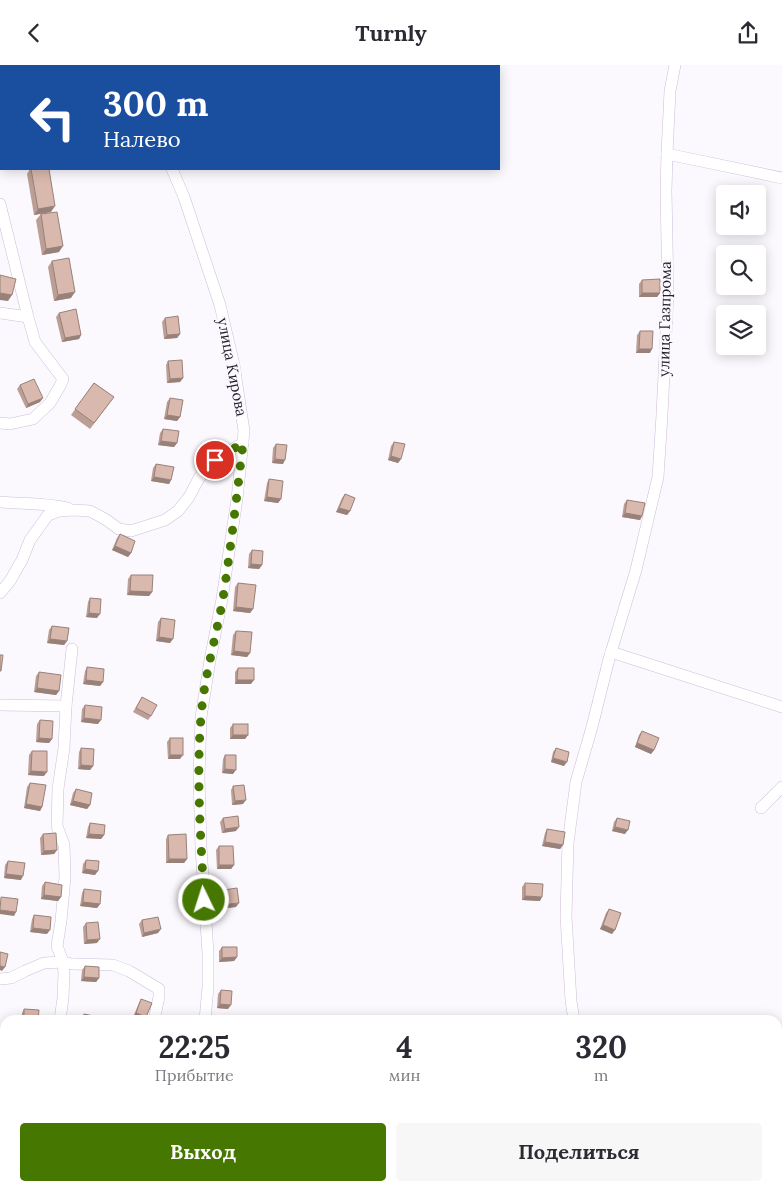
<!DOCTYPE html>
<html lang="ru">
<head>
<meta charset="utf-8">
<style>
  :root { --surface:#fff; --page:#f7f7f7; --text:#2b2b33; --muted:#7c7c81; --accent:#467700 }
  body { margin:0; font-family:Lora,serif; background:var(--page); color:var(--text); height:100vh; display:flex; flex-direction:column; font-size:19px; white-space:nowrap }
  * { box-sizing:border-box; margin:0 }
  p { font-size:16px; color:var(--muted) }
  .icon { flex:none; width:28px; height:28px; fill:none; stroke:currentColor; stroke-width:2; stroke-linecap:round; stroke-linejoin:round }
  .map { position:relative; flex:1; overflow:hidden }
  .details { position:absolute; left:0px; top:950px; width:782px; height:176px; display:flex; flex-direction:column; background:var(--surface); border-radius:15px 15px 0 0; box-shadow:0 2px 12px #0003 }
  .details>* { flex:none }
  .guide { position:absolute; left:0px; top:0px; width:500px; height:105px; box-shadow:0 2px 12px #0003; background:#1a4fa0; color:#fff; overflow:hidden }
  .controls { position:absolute; left:716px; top:120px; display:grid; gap:10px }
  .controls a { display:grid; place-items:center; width:50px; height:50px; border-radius:5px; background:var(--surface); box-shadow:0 2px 12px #0003; font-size:25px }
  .pin { position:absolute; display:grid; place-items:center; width:42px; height:42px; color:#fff; margin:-21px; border:2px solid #fff; border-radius:50%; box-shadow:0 1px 5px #0007 }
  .me { position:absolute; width:55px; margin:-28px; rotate:356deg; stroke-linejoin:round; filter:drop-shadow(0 0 4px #0008) }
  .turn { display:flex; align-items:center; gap:18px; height:105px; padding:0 20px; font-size:22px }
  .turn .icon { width:65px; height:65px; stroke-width:2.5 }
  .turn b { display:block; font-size:35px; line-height:42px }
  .eta { display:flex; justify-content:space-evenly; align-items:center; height:85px; text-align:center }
  .eta b { font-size:30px; font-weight:700; line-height:35px }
  .cta { display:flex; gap:10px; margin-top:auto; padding:10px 20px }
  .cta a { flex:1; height:58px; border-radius:5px; background:var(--accent); color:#fff; font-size:20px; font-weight:700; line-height:58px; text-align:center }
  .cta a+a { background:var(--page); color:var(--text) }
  header { display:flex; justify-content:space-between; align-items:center; height:65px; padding:0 20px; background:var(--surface); font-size:22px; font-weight:700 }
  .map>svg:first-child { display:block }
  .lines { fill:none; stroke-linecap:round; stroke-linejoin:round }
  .minor-casing { stroke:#cbbfdb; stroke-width:12 }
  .minor { stroke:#fff; stroke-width:11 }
  .wall { fill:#bb9e95 }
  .shaded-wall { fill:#988179 }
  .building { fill:#d9b8ad; stroke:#988179 }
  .route { stroke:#467700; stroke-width:9; stroke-dasharray:0 16.2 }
  .labels { text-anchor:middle; stroke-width:5; stroke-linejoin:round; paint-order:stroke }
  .street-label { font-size:15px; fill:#26212c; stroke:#fbf8fe }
</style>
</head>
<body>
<header><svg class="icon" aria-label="back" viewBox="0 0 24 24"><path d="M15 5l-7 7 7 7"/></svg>Turnly<svg class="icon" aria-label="share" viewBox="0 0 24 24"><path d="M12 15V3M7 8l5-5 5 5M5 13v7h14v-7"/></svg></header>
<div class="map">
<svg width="782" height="1126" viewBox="0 0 782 1126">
  <rect width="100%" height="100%" fill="#fbf8fe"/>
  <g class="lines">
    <defs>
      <g id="minor">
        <polyline points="127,0 127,1"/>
        <polyline points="667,89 782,113"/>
        <polyline points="172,104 184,132 220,240 234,300 244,366 237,434 222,534 210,595 201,652 199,713 201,782 208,888 208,922 205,955"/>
        <polyline points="0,139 28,252 35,277 63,314 60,321 50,338 33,354 10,359 0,358"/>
        <polyline points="0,248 28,252"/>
        <path d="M0,437C23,439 45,438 68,443"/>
        <polyline points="0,528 10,516 22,495 30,475 48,450 59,446 74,445 90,446 105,454 119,464 131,466 165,455 178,446 189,432 199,413 215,395 243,378"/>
        <polyline points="611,587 782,642"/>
        <polyline points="0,640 66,641"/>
        <polyline points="761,743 782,722"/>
        <polyline points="0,914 11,913 25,906 44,898 63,897 72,899 113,900 129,906 159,924 159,932 154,955"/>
        <polyline points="60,955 63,933 64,908 63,897 57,881 61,856 65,812 64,780 57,761 58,724 64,683 66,641 72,584"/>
        <polyline points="574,955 571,936 566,851 568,778 576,717 592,662 609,594 636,505 658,412 662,350 668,228 666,126 667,89 670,26 675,0"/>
        <polyline points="778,1066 782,1069"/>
        <polyline points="117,1126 118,1121"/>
        <polyline points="170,1126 170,1121"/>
        <polyline points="551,1126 552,1121"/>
      </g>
    </defs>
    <!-- minor casing -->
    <use href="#minor" class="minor-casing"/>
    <!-- minor -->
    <use href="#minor" class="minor"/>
  </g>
  <!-- wall -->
  <g class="wall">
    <polygon points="30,104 49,104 51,147 34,150 27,109"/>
    <polygon points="41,149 59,187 42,190 36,155"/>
    <polygon points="52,196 71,233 54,236 48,202"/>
    <polygon points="642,215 660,228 657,232 639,232 639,219"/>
    <polygon points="59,248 81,270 79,274 62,277 56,252"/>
    <polygon points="165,253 180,269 177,273 164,274 162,257"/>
    <polygon points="640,266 650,288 636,288 637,270"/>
    <polygon points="168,296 183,313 180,317 167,318 166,300"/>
    <polygon points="94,318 114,332 90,364 71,350"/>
    <polygon points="20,320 40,337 26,343 17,324"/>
    <polygon points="170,333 180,352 177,356 164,354 167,337"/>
    <polygon points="163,364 177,378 174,382 158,380 160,368"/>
    <polygon points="394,377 401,394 398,398 388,395 391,381"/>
    <polygon points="276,379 283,399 272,398 273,383"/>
    <polygon points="156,399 171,415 169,419 151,416 153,403"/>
    <polygon points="269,414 281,434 278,438 264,436 267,418"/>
    <polygon points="345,429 350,446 347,450 336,447 342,433"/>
    <polygon points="627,435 642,451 640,455 622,452 624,439"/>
    <polygon points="120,469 131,488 128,492 112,485 117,473"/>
    <polygon points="252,485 262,500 259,504 248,503 249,489"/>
    <polygon points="131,510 152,527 149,531 127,530 128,514"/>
    <polygon points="238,518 253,544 250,548 233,546 235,522"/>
    <polygon points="90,533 97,553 86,552 88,537"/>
    <polygon points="161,553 170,578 156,576 158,557"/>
    <polygon points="52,561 67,576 64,580 47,578 49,565"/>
    <polygon points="236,566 250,588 247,592 231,590 233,570"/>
    <polygon points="87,602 103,617 100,621 83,619 85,606"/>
    <polygon points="238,603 251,619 235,619 235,607"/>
    <polygon points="39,607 59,626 56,630 34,627 36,611"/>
    <polygon points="142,632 151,651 148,655 133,647"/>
    <polygon points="85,640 98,659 81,657 82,644"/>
    <polygon points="40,655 52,674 49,678 36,677 37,659"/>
    <polygon points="233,659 248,670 245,674 230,674 230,663"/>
    <polygon points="642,666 654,685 651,689 635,682 639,670"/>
    <polygon points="170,673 180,694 168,694 167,677"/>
    <polygon points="81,683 93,701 90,705 78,704 79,687"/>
    <polygon points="556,683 564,701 551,697 553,687"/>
    <polygon points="32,686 44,711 28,710 29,690"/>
    <polygon points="225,690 233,709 222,708 223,694"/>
    <polygon points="30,718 42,742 40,746 24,743 27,722"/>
    <polygon points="233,721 243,739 232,740 231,725"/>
    <polygon points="76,724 90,740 87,744 70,740 73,728"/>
    <polygon points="223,753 236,766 222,768 220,757"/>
    <polygon points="617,753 625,769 612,766 614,757"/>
    <polygon points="90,758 104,770 101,774 86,773 88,762"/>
    <polygon points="547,764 563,780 560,784 542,781 545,768"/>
    <polygon points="43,769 57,785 54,789 41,790 40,773"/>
    <polygon points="168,770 187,794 184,798 166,798 166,774"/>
    <polygon points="219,781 234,800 231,804 217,804 216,785"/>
    <polygon points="86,795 95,810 82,808 83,799"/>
    <polygon points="8,796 21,815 4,813 5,800"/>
    <polygon points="45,817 61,832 58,836 41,834 42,821"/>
    <polygon points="525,818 540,836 522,835 522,822"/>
    <polygon points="84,824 100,839 97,843 80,841 82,828"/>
    <polygon points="217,826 236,842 217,844 215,830"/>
    <polygon points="609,844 612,869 600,864 606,848"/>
    <polygon points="34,850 47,869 30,867 32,854"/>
    <polygon points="142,855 158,868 142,872 139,859"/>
    <polygon points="86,858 97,878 84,879 83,862"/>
    <polygon points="222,882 237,892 234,896 219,897 219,886"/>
    <polygon points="85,901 99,913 96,917 81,916 82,905"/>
    <polygon points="221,925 228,944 217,943 218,929"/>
    <polygon points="141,934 144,955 133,952 139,938"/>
    <polygon points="24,944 38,955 21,955 22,948"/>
  </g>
  <!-- shaded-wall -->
  <g class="shaded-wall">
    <polygon points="55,141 51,147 34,150 38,144"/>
    <polygon points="63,181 59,187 42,190 46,184"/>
    <polygon points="75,227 71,233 54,236 58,230"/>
    <polygon points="0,228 12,230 8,236 0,235"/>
    <polygon points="642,228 660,228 657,232 639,232"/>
    <polygon points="180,269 177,273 164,274 167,270"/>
    <polygon points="81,270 79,274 62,277 65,273"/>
    <polygon points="639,284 652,284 650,288 636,288"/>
    <polygon points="183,313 180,317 167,318 170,314"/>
    <polygon points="43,333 40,337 26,343 28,339"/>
    <polygon points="167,350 180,352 177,356 164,354"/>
    <polygon points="161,376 177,378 174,382 158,380"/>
    <polygon points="391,391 401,394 398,398 388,395"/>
    <polygon points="275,394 285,395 283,399 272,398"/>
    <polygon points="154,412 171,415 169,419 151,416"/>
    <polygon points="267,432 281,434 278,438 264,436"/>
    <polygon points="339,443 350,446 347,450 336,447"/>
    <polygon points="625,448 642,451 640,455 622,452"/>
    <polygon points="115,481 131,488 128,492 112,485"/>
    <polygon points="251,499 262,500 259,504 248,503"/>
    <polygon points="130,526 152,527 149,531 127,530"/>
    <polygon points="236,542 253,544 250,548 233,546"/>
    <polygon points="89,548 100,549 97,553 86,552"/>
    <polygon points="159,572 173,574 170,578 156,576"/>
    <polygon points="50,574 67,576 64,580 47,578"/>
    <polygon points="234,586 250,588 247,592 231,590"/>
    <polygon points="86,615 103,617 100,621 83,619"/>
    <polygon points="237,615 254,615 251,619 235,619"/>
    <polygon points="37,623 59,626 56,630 34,627"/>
    <polygon points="84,653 101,655 98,659 81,657"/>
    <polygon points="233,670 248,670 245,674 230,674"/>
    <polygon points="39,673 52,674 49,678 36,677"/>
    <polygon points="637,678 654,685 651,689 635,682"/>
    <polygon points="170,690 183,690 180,694 168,694"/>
    <polygon points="553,693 567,697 564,701 551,697"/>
    <polygon points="81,700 93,701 90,705 78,704"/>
    <polygon points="225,704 236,705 233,709 222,708"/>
    <polygon points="31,706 47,707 44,711 28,710"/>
    <polygon points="246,735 243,739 232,740 235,736"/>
    <polygon points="73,736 90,740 87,744 70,740"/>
    <polygon points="26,739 42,742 40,746 24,743"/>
    <polygon points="239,762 236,766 222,768 225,764"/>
    <polygon points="615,762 628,765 625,769 612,766"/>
    <polygon points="89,769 104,770 101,774 86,773"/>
    <polygon points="545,777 563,780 560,784 542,781"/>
    <polygon points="57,785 54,789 41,790 44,786"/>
    <polygon points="169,794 187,794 184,798 166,798"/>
    <polygon points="219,800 234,800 231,804 217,804"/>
    <polygon points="85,804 98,806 95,810 82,808"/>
    <polygon points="6,809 23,811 21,815 4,813"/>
    <polygon points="44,830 61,832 58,836 41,834"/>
    <polygon points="525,831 542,832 540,836 522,835"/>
    <polygon points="83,837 100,839 97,843 80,841"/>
    <polygon points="239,838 236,842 217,844 219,840"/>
    <polygon points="0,845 16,847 14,851 0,849"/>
    <polygon points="603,860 615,865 612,869 600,864"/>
    <polygon points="33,863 50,865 47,869 30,867"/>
    <polygon points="161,864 158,868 142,872 144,868"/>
    <polygon points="100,874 97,878 84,879 87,875"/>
    <polygon points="237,892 234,896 219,897 222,893"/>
    <polygon points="0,901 5,902 2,906 0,905"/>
    <polygon points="84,912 99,913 96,917 81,916"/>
    <polygon points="220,939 231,940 228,944 217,943"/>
    <polygon points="136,948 146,952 144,955 133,952"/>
    <polygon points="87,1121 89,1121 101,1125 101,1126 89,1126 85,1125"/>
    <polygon points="192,1122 203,1124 202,1126 190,1126"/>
  </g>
  <!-- building -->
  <g class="building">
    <polygon points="17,0 23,0 31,1 17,1"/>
    <polygon points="78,0 91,0 92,1 78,1"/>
    <polygon points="31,104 49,104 55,141 38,144"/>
    <polygon points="57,147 63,181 46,184 41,149"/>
    <polygon points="69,193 75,227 58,230 52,196"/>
    <polygon points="0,210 16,214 12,230 0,228"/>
    <polygon points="660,214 660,228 642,228 642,215"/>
    <polygon points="76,244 81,270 65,273 59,248"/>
    <polygon points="178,251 180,269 167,270 165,253"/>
    <polygon points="640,266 653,266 652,284 639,284"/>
    <polygon points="182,295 183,313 170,314 168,296"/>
    <polygon points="34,314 43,333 28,339 20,320"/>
    <polygon points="94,318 114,332 94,358 75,344"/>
    <polygon points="170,333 183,335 180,352 167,350"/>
    <polygon points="163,364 179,366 177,378 161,376"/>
    <polygon points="394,377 405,379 401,394 391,391"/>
    <polygon points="276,379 287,380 285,395 275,394"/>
    <polygon points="156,399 174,402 171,415 154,412"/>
    <polygon points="269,414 283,416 281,434 267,432"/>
    <polygon points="345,429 355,433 350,446 339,443"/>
    <polygon points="627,435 645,438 642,451 625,448"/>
    <polygon points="120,469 135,476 131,488 115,481"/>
    <polygon points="252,485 263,486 262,500 251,499"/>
    <polygon points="131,510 153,510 152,527 130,526"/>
    <polygon points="238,518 256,520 253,544 236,542"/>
    <polygon points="90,533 101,534 100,549 89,548"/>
    <polygon points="161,553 175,555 173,574 159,572"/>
    <polygon points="52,561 69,563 67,576 50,574"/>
    <polygon points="236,566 252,567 250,588 234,586"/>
    <polygon points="0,590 3,590 1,606 0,606"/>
    <polygon points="87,602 104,604 103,617 86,615"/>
    <polygon points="238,603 254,603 254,615 237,615"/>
    <polygon points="39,607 61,610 59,626 37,623"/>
    <polygon points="142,632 157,640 151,651 136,643"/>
    <polygon points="85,640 102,642 101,655 84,653"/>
    <polygon points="40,655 53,656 52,674 39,673"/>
    <rect x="233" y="659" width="15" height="11"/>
    <polygon points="642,666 659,673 654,685 637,678"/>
    <rect x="170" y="673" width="13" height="17"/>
    <polygon points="81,683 94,684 93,701 81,700"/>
    <polygon points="556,683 569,687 567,697 553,693"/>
    <polygon points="32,686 47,686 47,707 31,706"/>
    <polygon points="225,690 236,690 236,705 225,704"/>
    <polygon points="30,718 46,720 42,742 26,739"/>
    <polygon points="244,720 246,735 235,736 233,721"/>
    <polygon points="76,724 92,728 90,740 73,736"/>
    <polygon points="238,751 239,762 225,764 223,753"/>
    <polygon points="617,753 630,756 628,765 615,762"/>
    <polygon points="90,758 105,760 104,770 89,769"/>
    <polygon points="547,764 565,767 563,780 545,777"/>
    <polygon points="56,768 57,785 44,786 43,769"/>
    <polygon points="186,769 187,794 169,794 168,770"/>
    <polygon points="219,781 233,781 234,800 219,800"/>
    <polygon points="86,795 99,796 98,806 85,804"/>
    <polygon points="8,796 25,798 23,811 6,809"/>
    <polygon points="45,817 62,820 61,832 44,830"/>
    <polygon points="525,818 543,819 542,832 525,831"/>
    <polygon points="237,823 239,838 219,840 217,826"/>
    <polygon points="84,824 101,826 100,839 83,837"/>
    <polygon points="1,832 18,834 16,847 0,845"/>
    <polygon points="609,844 621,848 615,865 603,860"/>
    <polygon points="34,850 51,852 50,865 33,863"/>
    <polygon points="158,852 161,864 144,868 142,855"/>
    <polygon points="98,857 100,874 87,875 86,858"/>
    <polygon points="222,882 237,882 237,892 222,893"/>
    <polygon points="0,887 8,889 5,902 0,901"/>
    <polygon points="85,901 99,902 99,913 84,912"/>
    <polygon points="221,925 232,926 231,940 220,939"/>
    <polygon points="141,934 152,938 146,952 136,948"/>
    <polygon points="24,944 39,945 38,955 24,955"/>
    <polygon points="84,949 98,952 97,955 82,955"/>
    <polygon points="89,1121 103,1121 101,1125"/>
    <polygon points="192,1121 204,1121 203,1124 192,1122"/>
  </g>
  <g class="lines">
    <!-- route -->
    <path class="route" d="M204,835C201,774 196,713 201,652C204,612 216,573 223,533C231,481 237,430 243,378L215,395"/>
  </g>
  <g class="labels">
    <!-- street labels -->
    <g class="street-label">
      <text transform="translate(665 254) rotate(-89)" y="5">улица Газпрома</text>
      <text transform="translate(232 302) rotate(79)" y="5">улица Кирова</text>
    </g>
  </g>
</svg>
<div class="controls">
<a><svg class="icon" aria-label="sound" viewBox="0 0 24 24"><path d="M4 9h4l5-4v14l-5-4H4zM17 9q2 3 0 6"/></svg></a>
<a><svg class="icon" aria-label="search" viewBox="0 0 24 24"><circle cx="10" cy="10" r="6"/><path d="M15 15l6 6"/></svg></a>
<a><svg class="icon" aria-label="layers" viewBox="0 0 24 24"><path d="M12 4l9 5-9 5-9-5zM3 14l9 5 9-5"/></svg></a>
</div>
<div class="pin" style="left:215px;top:395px;background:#d93025"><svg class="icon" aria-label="arrive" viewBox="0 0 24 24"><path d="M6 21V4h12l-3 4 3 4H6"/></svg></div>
<svg class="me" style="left:204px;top:835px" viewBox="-20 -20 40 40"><circle r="17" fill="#467700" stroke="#fff" stroke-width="3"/><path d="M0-11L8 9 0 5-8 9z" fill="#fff"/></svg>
<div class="guide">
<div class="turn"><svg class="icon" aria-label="left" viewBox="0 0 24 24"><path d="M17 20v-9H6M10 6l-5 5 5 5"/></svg><div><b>300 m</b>Налево</div></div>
</div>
<section class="details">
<div class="eta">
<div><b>22:25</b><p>Прибытие</p></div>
<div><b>4</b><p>мин</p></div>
<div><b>320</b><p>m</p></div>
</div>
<div class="cta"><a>Выход</a><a>Поделиться</a></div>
</section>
</div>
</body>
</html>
